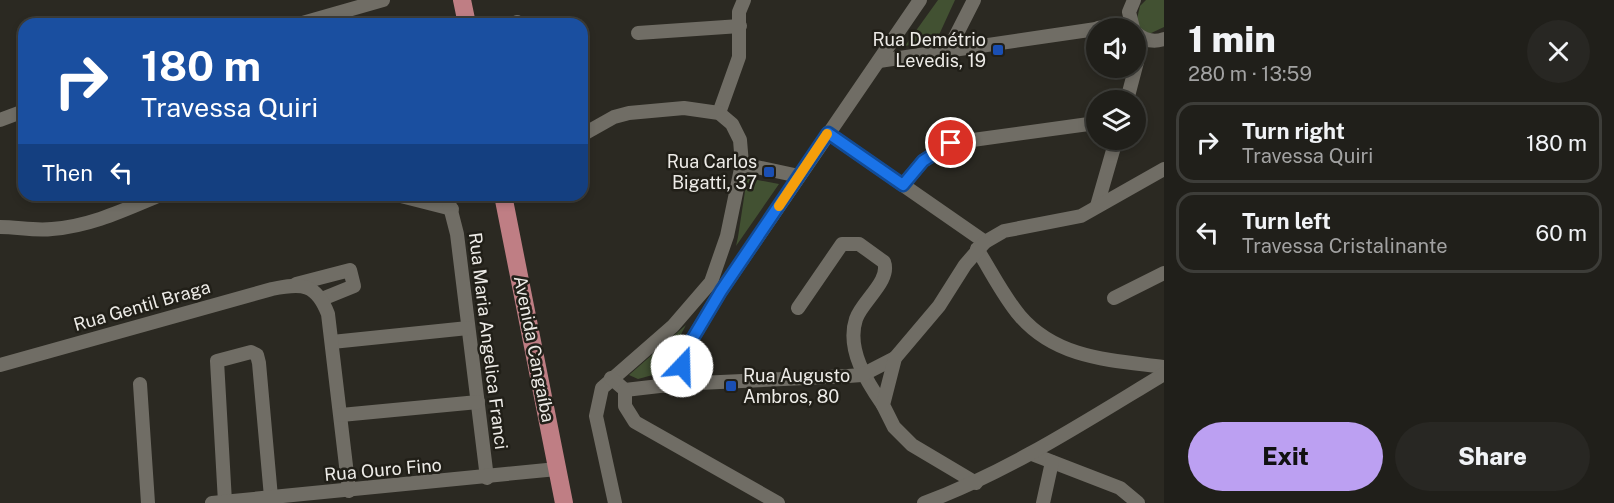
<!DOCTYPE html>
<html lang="en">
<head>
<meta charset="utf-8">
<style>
  :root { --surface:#201f1a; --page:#282723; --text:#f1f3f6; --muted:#a2a2a2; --line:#3d3d39; --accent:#bca0f2 }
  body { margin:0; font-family:"Public Sans",sans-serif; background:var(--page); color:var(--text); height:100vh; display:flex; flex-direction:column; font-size:22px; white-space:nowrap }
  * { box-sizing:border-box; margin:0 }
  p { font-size:20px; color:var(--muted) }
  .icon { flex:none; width:33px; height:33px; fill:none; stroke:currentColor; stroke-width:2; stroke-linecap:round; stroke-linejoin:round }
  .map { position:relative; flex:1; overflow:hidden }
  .side { display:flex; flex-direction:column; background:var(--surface); width:450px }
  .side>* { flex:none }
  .banner { position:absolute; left:18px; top:18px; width:570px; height:183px; border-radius:18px; box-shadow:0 3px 9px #0003,0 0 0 2px var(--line); background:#1a4fa0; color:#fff; overflow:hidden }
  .buttons { position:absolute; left:1086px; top:18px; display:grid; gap:12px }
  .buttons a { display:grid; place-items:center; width:60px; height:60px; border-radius:50%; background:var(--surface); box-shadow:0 3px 9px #0003,0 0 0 2px var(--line); font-size:30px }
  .pin { position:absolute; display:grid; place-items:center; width:51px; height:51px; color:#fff; margin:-26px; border:3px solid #fff; border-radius:50%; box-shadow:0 2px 6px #0007 }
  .me { position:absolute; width:66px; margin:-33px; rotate:21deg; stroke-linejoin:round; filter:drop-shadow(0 0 4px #0008) }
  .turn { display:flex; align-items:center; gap:21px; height:126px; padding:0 24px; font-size:27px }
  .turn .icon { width:78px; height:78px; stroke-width:2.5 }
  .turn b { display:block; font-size:42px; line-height:51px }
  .then { display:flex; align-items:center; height:57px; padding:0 24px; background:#0003; gap:12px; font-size:22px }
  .round { display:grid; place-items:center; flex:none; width:63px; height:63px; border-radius:32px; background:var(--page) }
  .overview { display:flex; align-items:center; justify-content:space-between; height:102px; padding:0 24px }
  h1 { font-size:36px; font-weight:800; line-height:45px }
  .cta { display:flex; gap:12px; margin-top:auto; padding:12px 24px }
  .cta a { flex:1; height:69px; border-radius:36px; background:var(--accent); color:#111; font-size:24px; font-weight:800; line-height:69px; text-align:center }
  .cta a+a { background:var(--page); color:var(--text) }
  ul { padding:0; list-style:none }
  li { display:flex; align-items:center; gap:18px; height:81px; margin:0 12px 9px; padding:0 12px; border:3px solid var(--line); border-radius:18px }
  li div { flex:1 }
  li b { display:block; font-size:22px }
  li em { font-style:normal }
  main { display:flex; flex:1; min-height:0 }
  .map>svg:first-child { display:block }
  .green { fill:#425132 }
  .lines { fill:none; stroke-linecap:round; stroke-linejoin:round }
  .minor { stroke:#706d65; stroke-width:14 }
  .major { stroke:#bf7e84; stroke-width:18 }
  .route-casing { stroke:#114b97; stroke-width:15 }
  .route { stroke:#1a73e8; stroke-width:10 }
  .slow { stroke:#f59e0b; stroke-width:10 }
  .transit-dot { fill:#1a4fb4; stroke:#211f18; stroke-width:2 }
  .labels { text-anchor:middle; stroke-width:5; stroke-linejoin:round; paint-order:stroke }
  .poi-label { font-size:18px; fill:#edebe7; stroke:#211f18; text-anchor:end }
  .street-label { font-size:18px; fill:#edebe7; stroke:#211f18 }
</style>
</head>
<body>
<main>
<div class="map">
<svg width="1164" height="503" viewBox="0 0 1164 503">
  <rect width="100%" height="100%" fill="#2b2922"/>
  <!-- green -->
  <g class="green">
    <polygon points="938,0 955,0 938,37 934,40 905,46"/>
    <polygon points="1146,0 1164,0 1164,27 1147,35 1136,23 1140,6"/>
    <polygon points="747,178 779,184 736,246 738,237"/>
    <polygon points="686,325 660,373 638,379 629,375"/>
  </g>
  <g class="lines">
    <!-- minor -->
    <g class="minor">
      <polyline points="517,22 518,24"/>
      <polyline points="299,24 383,0"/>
      <polyline points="1098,28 1130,23"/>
      <polyline points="1133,28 1129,12 1134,0"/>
      <polyline points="638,33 740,26"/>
      <path d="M1136,33C1144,40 1153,43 1164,39"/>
      <polyline points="947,53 974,0"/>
      <polyline points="879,61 1096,29"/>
      <polyline points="1127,100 1143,39"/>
      <polyline points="719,113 739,57 739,12 744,0"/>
      <polyline points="0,120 24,111"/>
      <polyline points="828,133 985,242"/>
      <polyline points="582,135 614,117 629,113 684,108 719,113 732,124 740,140 742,164 727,236 711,282 673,326 602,388 596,416 615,503"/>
      <polyline points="742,164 799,176"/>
      <polyline points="903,185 923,161 951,143 1096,123"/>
      <polyline points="397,195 452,209"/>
      <polyline points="447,195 457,234 487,478"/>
      <polyline points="1097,206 1116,140"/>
      <path d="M0,227C18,227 34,231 52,229C91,226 124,210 160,195"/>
      <path d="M977,249C991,271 1003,296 1020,316C1057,359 1111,360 1164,367"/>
      <polyline points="296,284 350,270 354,286 322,299"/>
      <polyline points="1114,298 1164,273"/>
      <path d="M798,308L842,244H859L884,262C891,281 862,301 856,319C846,349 867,382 883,405"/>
      <polyline points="332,342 468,328"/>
      <path d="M0,365L272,289C302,283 316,283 328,314L349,491"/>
      <polyline points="611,378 625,390 677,384 848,376 862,375 895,358"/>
      <polyline points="140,384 148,503"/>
      <polyline points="677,384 687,348 721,291 920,0"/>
      <polyline points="625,390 625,406 635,422 778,503"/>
      <polyline points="341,415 478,402"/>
      <polyline points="1032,454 1120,488 1138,503"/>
      <polyline points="976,483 912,445 894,427 883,405 895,358 939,306 965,265 985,242 1004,231 1081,216 1164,169"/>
      <polyline points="225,502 217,361 251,352 257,355 259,363 271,497"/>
      <polyline points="212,503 557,469"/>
      <path d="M924,503C1010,471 1086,421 1164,374"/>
      <polyline points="1043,503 1052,462"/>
    </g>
    <!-- major -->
    <g class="major">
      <polyline points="462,0 467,24"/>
      <polyline points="503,195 564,503"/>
    </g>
  </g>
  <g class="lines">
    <defs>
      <polyline id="route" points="682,366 687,348 721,291 828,133 903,185 923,161 951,143"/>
    </defs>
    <!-- route casing -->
    <use href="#route" class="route-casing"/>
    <!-- route -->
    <use href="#route" class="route"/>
    <!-- slow -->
    <polyline class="slow" points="779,206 827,134"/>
  </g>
  <!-- markers -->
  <g class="transit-dot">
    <rect x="992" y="44" width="12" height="12" rx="3"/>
    <rect x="763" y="166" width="12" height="12" rx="3"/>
    <rect x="725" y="380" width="12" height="12" rx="3"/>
  </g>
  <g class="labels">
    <!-- poi labels -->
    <g class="poi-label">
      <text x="986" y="46">Rua Demétrio<tspan x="986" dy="21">Levedis, 19</tspan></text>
      <text x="757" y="168">Rua Carlos<tspan x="757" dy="21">Bigatti, 37</tspan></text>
      <text x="743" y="382" text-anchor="start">Rua Augusto<tspan x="743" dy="21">Ambros, 80</tspan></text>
    </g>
    <!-- street labels -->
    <g class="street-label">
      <text transform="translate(142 306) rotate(-16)" y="6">Rua Gentil Braga</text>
      <text transform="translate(488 341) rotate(83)" y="6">Rua Maria Angelica Franci</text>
      <text transform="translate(534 349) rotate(79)" y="6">Avenida Cangaíba</text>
      <text transform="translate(383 470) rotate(-5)" y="6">Rua Ouro Fino</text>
    </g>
  </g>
</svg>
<div class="buttons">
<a><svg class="icon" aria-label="sound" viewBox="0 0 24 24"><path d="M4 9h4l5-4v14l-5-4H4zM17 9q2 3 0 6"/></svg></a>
<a><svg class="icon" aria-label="layers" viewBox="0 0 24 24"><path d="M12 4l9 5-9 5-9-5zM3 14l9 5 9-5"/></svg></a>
</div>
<div class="pin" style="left:951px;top:143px;background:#d93025"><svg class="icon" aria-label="arrive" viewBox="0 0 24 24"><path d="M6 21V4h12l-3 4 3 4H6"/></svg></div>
<svg class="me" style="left:682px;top:366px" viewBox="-20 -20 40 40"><circle r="19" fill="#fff"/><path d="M0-13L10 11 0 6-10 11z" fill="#1a73e8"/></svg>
<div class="banner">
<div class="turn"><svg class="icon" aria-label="right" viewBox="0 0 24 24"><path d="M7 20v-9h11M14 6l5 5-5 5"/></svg><div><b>180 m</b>Travessa Quiri</div></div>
<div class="then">Then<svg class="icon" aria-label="left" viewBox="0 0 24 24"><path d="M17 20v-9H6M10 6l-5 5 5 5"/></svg></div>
</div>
</div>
<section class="side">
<div class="overview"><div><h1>1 min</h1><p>280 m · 13:59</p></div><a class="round"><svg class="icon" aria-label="close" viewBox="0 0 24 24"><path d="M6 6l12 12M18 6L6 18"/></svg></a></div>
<ul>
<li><svg class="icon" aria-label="right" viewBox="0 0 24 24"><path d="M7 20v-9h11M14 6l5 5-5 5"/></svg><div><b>Turn right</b><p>Travessa Quiri</p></div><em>180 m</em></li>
<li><svg class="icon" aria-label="left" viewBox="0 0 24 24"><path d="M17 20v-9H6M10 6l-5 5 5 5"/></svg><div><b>Turn left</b><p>Travessa Cristalinante</p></div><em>60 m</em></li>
</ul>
<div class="cta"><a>Exit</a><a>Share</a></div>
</section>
</main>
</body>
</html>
